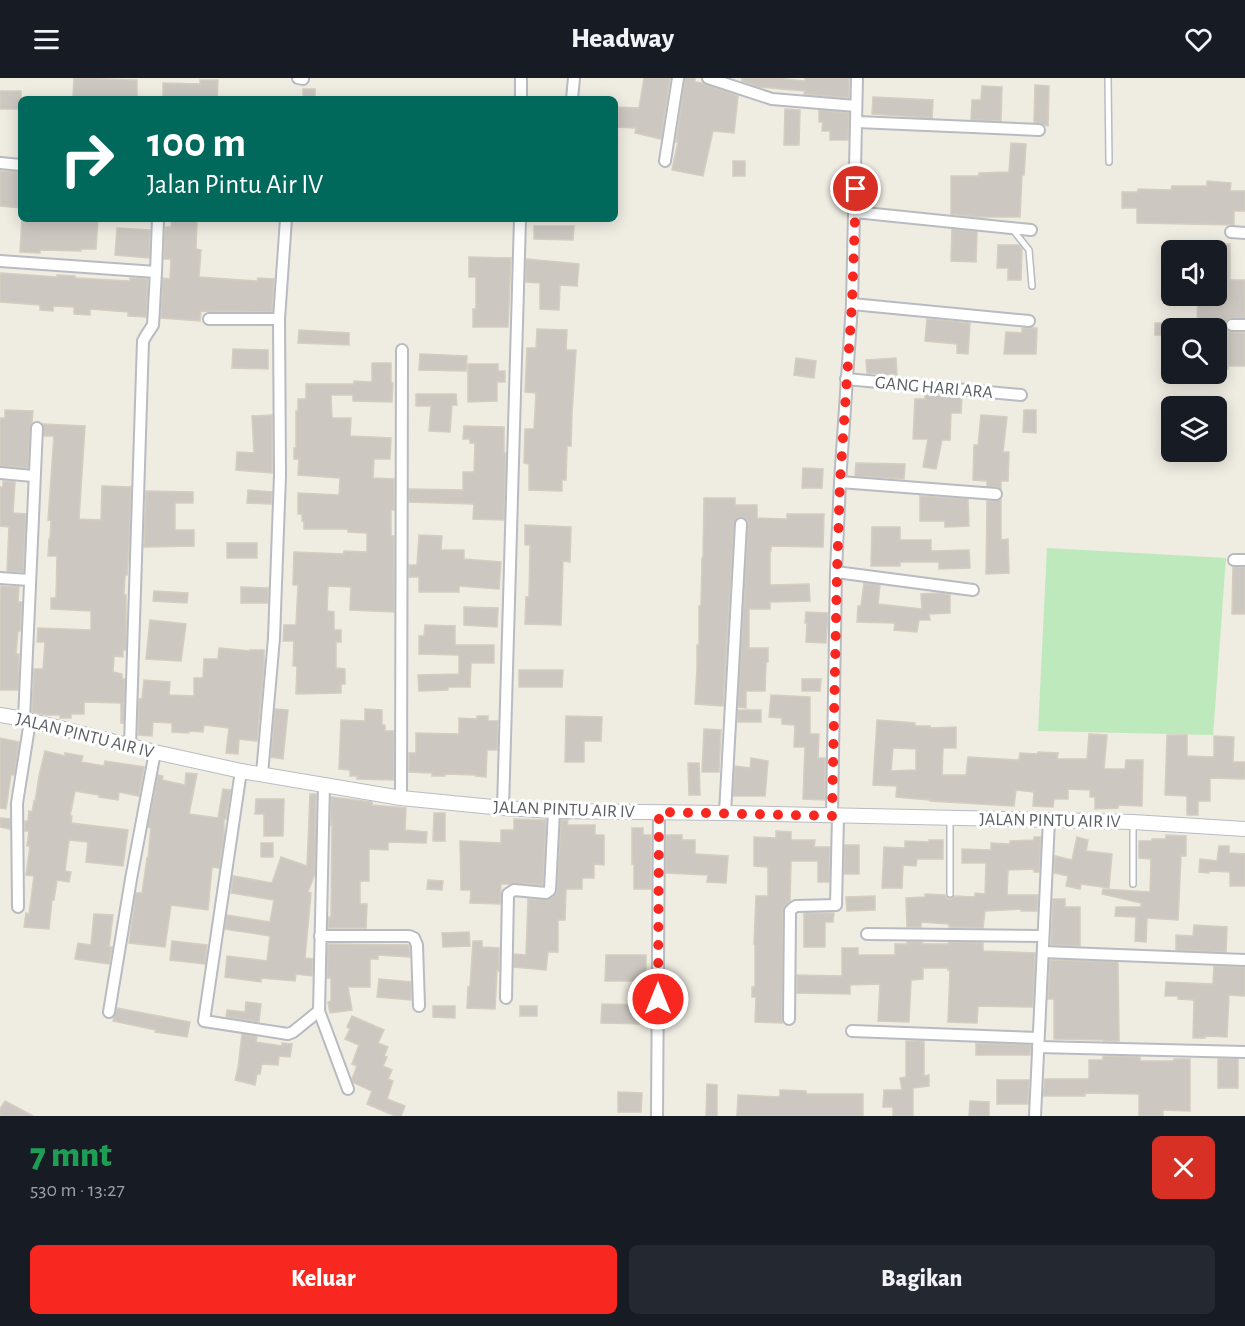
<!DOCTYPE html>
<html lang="id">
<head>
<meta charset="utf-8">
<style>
  :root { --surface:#171b24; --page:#242831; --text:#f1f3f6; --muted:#9ea1a6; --accent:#f8271f }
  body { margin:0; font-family:"Alegreya Sans",sans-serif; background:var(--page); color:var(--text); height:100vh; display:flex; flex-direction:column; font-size:22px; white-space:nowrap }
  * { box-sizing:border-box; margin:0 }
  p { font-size:20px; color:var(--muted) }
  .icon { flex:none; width:33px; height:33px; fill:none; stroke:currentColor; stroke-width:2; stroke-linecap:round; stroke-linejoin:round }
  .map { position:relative; height:1038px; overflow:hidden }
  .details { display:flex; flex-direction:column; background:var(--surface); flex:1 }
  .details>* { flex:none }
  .guide { position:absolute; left:18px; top:18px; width:600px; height:126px; border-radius:9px; box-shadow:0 3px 15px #0003; background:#00695c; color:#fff; overflow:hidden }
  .buttons { position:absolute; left:1161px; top:162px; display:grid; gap:12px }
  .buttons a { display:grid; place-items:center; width:66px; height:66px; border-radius:9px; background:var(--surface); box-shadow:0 3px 15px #0003; font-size:30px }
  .pin { position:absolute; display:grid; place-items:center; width:51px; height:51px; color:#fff; margin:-26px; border:3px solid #fff; border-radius:50%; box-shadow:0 2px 6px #0007 }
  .me { position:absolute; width:66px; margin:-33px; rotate:0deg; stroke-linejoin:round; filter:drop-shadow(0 0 4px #0008) }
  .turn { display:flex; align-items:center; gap:21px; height:126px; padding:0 30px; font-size:27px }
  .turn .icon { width:78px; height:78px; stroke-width:2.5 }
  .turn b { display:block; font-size:42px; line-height:51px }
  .round { display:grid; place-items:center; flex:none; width:63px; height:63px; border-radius:9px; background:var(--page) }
  .summary { display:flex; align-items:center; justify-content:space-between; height:102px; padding:0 30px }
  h1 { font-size:36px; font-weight:800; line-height:45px; color:#1e9e55 }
  .primary-button { display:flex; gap:12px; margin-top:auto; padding:12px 30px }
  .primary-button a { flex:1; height:69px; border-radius:9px; background:var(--accent); color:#fff; font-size:24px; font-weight:800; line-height:69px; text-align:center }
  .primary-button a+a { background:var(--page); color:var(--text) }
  header { display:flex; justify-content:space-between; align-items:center; height:78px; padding:0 30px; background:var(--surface); font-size:27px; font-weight:800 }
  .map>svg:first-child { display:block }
  .green { fill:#bee9bc }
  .building { fill:#ccc8c1; stroke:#d4cdc0; stroke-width:1.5; fill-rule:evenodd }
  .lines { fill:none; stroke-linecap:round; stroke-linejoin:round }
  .service-casing { stroke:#b8bbc0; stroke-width:8 }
  .minor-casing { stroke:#b8bbc0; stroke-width:14 }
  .secondary-casing { stroke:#b8bcc2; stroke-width:16 }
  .service { stroke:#fff; stroke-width:5 }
  .minor { stroke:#fff; stroke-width:10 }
  .secondary { stroke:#fff; stroke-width:14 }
  .route { stroke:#f8271f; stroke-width:10; stroke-dasharray:0 18 }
  .labels { text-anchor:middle; stroke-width:6; stroke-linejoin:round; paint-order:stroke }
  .street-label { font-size:18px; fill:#5b5f65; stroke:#fff }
</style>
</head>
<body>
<header><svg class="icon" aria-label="menu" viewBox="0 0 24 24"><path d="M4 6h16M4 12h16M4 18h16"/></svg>Headway<svg class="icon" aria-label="heart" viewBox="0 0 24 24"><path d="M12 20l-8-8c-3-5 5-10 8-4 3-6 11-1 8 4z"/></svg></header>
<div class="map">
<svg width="1245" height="1038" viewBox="0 0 1245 1038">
  <rect width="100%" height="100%" fill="#efece2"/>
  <!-- green -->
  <polygon class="green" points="1047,470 1226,480 1213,657 1038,653"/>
  <!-- building -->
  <g class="building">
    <polygon points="74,0 137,2 137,21 73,21"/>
    <polygon points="644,0 670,0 661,61 635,55 636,50 615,49 615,29 639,30"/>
    <polygon points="685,0 695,0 695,4 702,5 706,7 738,18 734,55 713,53 703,98 672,92 678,64 676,64"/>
    <polygon points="742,0 776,0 805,3 805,0 849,0 849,20 804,16 805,13 758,9 742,3"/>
    <polygon points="200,2 218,2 217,21 163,21 163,5 200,6"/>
    <polygon points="1035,7 1049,8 1048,48 1034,44"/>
    <polygon points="982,8 1002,9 1001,43 971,42 972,22 981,22"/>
    <rect x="303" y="11" width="12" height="10"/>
    <rect x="0" y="13" width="21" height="18"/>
    <polygon points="873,19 933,22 932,40 872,36"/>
    <polygon points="785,31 800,32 799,67 784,67"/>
    <polygon points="819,32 849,35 848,62 830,62 830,53 822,53 823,44 819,44"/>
    <polygon points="1011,65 1026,66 1024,97 1022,97 1020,139 977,139 951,136 951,98 979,98 979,95 1009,94"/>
    <rect x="733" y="83" width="12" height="15"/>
    <polygon points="0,93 21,94 21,130 0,128"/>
    <polygon points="1207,103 1231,105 1230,113 1245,113 1245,133 1234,133 1234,147 1137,145 1137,130 1122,130 1122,114 1138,114 1138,111 1171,112 1172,108 1207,108"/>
    <polygon points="22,141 98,141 96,171 81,171 81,173 40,172 40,175 20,174"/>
    <polygon points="172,141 197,141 196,171 201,172 199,199 257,203 258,200 274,201 272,234 201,233 200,243 161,240 163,200 170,201 171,181 164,181 165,153 166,149 171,149"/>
    <polygon points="534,148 574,148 573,162 534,161"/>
    <polygon points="117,150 150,152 149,180 115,177"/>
    <polygon points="952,151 977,154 976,184 951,183"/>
    <polygon points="1216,166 1230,166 1230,202 1245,202 1245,240 1229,240 1225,246 1226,251 1229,254 1245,255 1245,288 1228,288 1228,291 1216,291 1216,250 1197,250 1198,218 1216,218"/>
    <polygon points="998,167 1019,167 1022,171 1021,202 1008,202 1008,190 997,190"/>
    <polygon points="469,179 511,180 508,249 473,249 473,231 476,231 476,199 469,199"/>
    <polygon points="526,181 579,186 577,208 560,207 559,232 540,231 540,205 526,204"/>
    <polygon points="0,195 57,199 57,197 75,198 75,200 130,203 130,200 148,201 146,239 128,238 128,234 90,231 90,237 74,236 74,229 53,228 53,233 40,232 40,227 0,224"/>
    <polygon points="927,241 970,245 968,276 957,275 957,266 925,263"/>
    <rect x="1155" y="245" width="12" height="12"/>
    <polygon points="1022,250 1037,250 1036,276 1004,276 1006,254 1022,255"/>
    <polygon points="537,251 567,252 566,272 576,272 572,335 571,368 567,368 566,402 562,402 562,413 529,412 529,386 524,385 525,351 534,351 536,315 525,314 527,270 536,270"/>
    <polygon points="299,252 349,255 349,267 298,265"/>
    <polygon points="233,271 268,272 268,291 232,290"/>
    <polygon points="420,276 467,278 466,293 419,292"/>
    <polygon points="796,280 816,283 814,300 794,297"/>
    <polygon points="896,280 897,297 867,295 866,282"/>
    <polygon points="372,285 391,285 391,305 393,305 392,324 353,323 353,317 331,317 332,340 351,340 350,358 391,360 390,381 374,381 373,400 394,401 394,432 391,432 391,458 394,458 394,534 350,532 351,509 328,508 327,533 334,534 334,552 341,552 341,564 336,564 336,590 345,591 345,606 341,606 341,615 296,616 297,588 293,588 294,563 283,563 284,547 296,547 298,507 293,507 293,505 294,474 344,476 344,473 367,474 367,455 348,454 348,451 304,451 304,443 302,443 302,436 298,436 298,415 339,417 340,400 298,397 299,381 294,381 294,370 296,370 296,333 298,333 298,321 306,321 306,306 354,306 354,303 372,304"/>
    <polygon points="468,286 498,286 498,293 505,293 505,304 497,304 497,323 468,324"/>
    <polygon points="416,316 456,316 457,327 452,327 450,354 429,353 431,328 416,328"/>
    <polygon points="925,316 962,319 961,335 951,335 950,362 942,362 936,391 923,389 928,361 913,361 915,321 925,321"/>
    <polygon points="5,332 33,333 32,344 30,350 28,390 0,388 0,340 5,340"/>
    <polygon points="1024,332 1036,332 1036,355 1023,354"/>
    <polygon points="272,337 272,395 236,392 237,374 254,375 252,338"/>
    <polygon points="981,337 1007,339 1003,374 1009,374 1008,403 1001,403 1001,411 997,409 987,408 987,403 973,402 974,367 978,367"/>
    <polygon points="43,346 85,348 79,441 101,442 102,408 131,409 129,469 127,497 125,497 124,517 126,517 126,572 123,572 123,579 114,578 113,594 122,596 122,601 125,601 123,645 121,645 121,625 84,624 84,636 71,636 71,640 60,640 60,637 45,637 32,634 34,591 43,591 45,564 37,564 38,550 91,552 91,533 51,531 51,520 56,520 57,478 48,478 49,461 50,461 51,443 48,442 54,358 44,358"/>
    <polygon points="464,348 504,349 504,375 506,375 504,442 473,441 474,426 409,424 409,411 463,412 463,394 474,394 475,365 470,365 470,361 463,361"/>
    <polygon points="856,385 905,386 904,401 855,398"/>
    <polygon points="803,390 823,391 822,410 802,410"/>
    <polygon points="3,403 15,404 13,435 26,436 23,494 7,493 9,449 0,448 0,409 3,409"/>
    <polygon points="248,412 272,414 271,426 247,425"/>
    <polygon points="146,413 193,414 193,425 175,425 175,452 194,452 194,468 144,469"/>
    <polygon points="920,418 968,421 969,448 945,449 945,443 920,443"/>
    <polygon points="704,420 735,420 735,427 757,427 757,440 787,441 787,436 824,436 823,469 771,468 771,473 770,473 770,507 809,506 810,523 770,524 770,531 749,531 749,570 768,570 768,584 766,584 765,613 746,613 746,630 738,629 748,446 747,442 742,439 737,440 734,446 723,628 695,626 697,591 697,567 699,567 699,528 701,528 702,480 703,480"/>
    <polygon points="1001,421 1001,462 1008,461 1009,495 986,496 987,423 996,423"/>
    <polygon points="525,447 571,449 570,484 563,483 561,547 525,546 526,519 529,519 530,467 525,467"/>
    <polygon points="872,449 900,449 900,462 931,462 931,473 969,472 970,490 939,491 939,484 900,484 900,488 871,488"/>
    <polygon points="419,457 442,458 441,472 464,472 464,481 501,484 499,511 459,508 459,514 419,514 419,499 409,499 409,487 417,487"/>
    <rect x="227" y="465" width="30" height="15"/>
    <polygon points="1233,489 1245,489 1245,536 1232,536"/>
    <polygon points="864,505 880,507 878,526 922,531 921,516 939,515 950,517 950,535 929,536 930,542 919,542 917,554 894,552 895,545 857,544 858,528 861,528"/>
    <polygon points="1,508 19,509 18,524 22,524 20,553 18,553 16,576 19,576 18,612 0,612 0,522"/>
    <polygon points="241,509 268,510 268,525 241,525"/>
    <polygon points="154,513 188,515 187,525 153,523"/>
    <polygon points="464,529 498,530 497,549 464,547"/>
    <polygon points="806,534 828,535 826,565 806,564 807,545 805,545"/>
    <polygon points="150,542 186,546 181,583 146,581"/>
    <polygon points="425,547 455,548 455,567 494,567 494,585 471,585 470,609 448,609 448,612 419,613 418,597 459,596 459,577 419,576 419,558 424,558"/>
    <polygon points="219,570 250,573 250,572 264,572 264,588 257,663 239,661 238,676 226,675 229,650 204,647 203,654 189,653 189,655 172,654 172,645 153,644 152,658 138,657 139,621 142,621 144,602 170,604 169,617 194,618 194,600 203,600 204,581 218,581"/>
    <polygon points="519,592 563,592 562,609 519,609"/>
    <polygon points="802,601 821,601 820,613 802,613"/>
    <polygon points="771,617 810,619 810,656 819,656 818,680 825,680 825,722 803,721 805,669 794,669 795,647 782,646 782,640 769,639"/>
    <polygon points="275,631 288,632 283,681 271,679"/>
    <polygon points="365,631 382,632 382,647 385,647 385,653 394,653 394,702 357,701 357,698 350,698 350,692 339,691 341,642 365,643"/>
    <rect x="738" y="632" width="23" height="12"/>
    <polygon points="477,638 488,638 488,643 498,643 497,672 487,672 486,699 476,698 476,697 445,696 445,698 432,698 432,695 409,694 409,675 416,675 416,655 459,656 459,640 477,641"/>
    <polygon points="566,638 602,639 601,663 584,663 584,684 565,684"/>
    <path d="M877,642L915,645V648H930V650L956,649V670H943L942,697H966L968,679L1019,682L1020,675L1037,676L1038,674L1058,675L1057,681H1087L1089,656L1107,657L1104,691H1125L1126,682H1143L1142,728L1118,727V730L1095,731V719H1090V712L1068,711V721H1054L1053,729L1033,728L1034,714L1016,712L1014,728L930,723V722L896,719L897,708L873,707ZM893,670L916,671V692L891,693Z"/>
    <polygon points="704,651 721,652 719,694 702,694"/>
    <polygon points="1167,657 1187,657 1187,678 1214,679 1214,658 1234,659 1233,684 1245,684 1245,701 1210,700 1210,723 1198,723 1198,737 1187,737 1187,718 1165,717"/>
    <polygon points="0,660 19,664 14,697 11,697 6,731 0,730"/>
    <polygon points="45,673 65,678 65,675 83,678 81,684 104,688 105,683 144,689 139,718 119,714 118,722 99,719 99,717 75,713 70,738 72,738 71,745 128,752 123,788 86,784 88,764 69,762 65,793 71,794 69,804 57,802 54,822 52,822 49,851 24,849 26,835 29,836 34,798 26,797 30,768 27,768 29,753 25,753 25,743 28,743 29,733 32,734 34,723 35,724 39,698"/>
    <polygon points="751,680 768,683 765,718 733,718 735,688 750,690"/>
    <polygon points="688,685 699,685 700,717 689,717"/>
    <polygon points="186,695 197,696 189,736 218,740 223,711 231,712 226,741 224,741 224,758 219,790 212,789 208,832 171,827 165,869 129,865 136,815 142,815 147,780 148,780 151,750 148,749 158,697 163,698 162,702 185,707"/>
    <polygon points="310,716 316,716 315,795 308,814 311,815 305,880 313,881 312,898 296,896 295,903 261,900 261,904 225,899 227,878 267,883 270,858 225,851 227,837 270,844 274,822 231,815 233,798 272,805 281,779 307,788"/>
    <polygon points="331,719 372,724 372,727 406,730 405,752 427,754 426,765 388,764 388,772 369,771 369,803 360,803 360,826 367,826 366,850 328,850 329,839 331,839 332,743 331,748"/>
    <polygon points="256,721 284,721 283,758 264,758 264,736 255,736"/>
    <polygon points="434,735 445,735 445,763 433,763"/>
    <polygon points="0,740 10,741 10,751 0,749"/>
    <polygon points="514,741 546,742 543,807 515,805 509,806 501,806 500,826 470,825 471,812 461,812 460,763 501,765 501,752 514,752"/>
    <polygon points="561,742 568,742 567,747 595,747 595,757 604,757 604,787 594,786 594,800 582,800 582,811 566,811 565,842 558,842 558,874 548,874 546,892 514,889 514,876 526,877 528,821 546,822 550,821 557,815"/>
    <polygon points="632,750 643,750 643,757 651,757 651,811 634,811 634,786 632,786"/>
    <polygon points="776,753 791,754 791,762 815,762 814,769 830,769 829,804 818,804 818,783 791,783 790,823 785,828 783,833 782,945 755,944 756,919 752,919 752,909 755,909 755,866 754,866 756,818 768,818 768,789 754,788 754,759 776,760"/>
    <polygon points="666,757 682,757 682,762 695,762 695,776 728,778 726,805 707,804 708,797 666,795"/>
    <polygon points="1166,757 1186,758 1186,778 1181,778 1178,842 1147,840 1146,864 1135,863 1136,839 1115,838 1116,829 1141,829 1141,825 1102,816 1103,811 1150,814 1151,781 1139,780 1139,763 1152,763 1152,761 1166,761"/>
    <polygon points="1034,759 1041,759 1039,794 1034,794 1034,791 1008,792 1007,817 1038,817 1037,833 1021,833 1021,831 985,833 983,850 949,849 949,846 921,844 921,849 907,849 906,820 925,819 925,816 945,817 947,820 951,821 954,818 975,819 975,815 985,816 986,785 962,785 962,771 991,772 991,765 1010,766 1010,763 1034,762"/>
    <polygon points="1077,759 1088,762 1086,773 1112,776 1109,810 1081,806 1080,811 1066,808 1068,798 1054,795 1055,778 1072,782"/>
    <polygon points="929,762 943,762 943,781 917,781 916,788 903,787 902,810 882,810 884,769 905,770 905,763 929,764"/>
    <rect x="261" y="765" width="12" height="14"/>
    <polygon points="845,767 859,767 859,796 844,796"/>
    <polygon points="1219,768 1229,768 1229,775 1245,776 1245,808 1230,808 1230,794 1209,793 1209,795 1199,794 1200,781 1217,783"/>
    <polygon points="428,802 443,803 442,812 427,811"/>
    <polygon points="875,818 875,832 847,833 846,819"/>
    <polygon points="1053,821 1065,821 1065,829 1080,829 1080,868 1051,867"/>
    <polygon points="804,835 834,835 833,844 825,844 825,869 804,869"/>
    <polygon points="94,836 113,837 109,869 112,869 109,886 75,881 78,865 91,867"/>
    <polygon points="1194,847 1227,849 1226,874 1176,872 1176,857 1193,858"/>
    <polygon points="469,854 470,868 443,869 442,855"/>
    <polygon points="172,863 207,867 205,886 170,882"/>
    <polygon points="473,863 482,863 482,869 499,870 499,893 497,892 495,931 467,930 468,909 470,909"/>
    <polygon points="907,864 921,864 923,866 948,866 949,864 983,865 983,873 1035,875 1033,929 978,928 977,945 948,944 950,892 948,892 948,890 923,890 923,901 911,902 909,944 878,943 880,906 850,907 850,916 797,915 797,897 842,898 842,870 858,870 858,877 895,877 895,866 907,866"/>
    <polygon points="328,866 409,867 410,879 378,877 378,881 370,881 370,909 348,909 352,932 330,935 328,924 331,923 331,900 327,900"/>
    <polygon points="606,877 646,877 646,903 605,903"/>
    <polygon points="1050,882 1118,884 1119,963 1104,963 1104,962 1054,961 1054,921 1048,921"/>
    <polygon points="1214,888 1245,889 1245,918 1229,917 1227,959 1205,958 1205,960 1193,960 1194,922 1178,921 1178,918 1165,918 1166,904 1213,906"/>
    <polygon points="379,901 411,904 411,922 377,919"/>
    <polygon points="246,924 261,926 259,944 226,939 227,932 245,934"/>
    <polygon points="602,926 645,927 645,946 601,945"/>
    <polygon points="433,928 455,928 455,940 433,939"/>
    <rect x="520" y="928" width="17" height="10"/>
    <polygon points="117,930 190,944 187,959 155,954 156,952 113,943"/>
    <polygon points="352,938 384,952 378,965 388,969 384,978 387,979 383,988 392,992 388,1001 393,1003 387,1021 405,1028 401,1038 395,1038 367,1026 372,1013 354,1005 352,1001 357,988 352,986 359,967 345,961 350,951 347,949"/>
    <polygon points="242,956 257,959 256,964 282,968 282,965 292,966 290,979 279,978 278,987 262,986 260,996 257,996 255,1007 235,1002 238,990"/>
    <polygon points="906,963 924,963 924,998 929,997 929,1008 913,1010 913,1038 893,1038 893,1029 883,1029 884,1012 902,1012 900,1000 906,999"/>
    <polygon points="976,965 1031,967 1030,977 976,977"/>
    <polygon points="1103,978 1140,979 1140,983 1174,983 1174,981 1190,981 1190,1033 1163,1032 1163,1038 1139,1038 1139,1016 1085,1015 1085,1018 1043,1018 1045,1001 1089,1001 1089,982 1103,982"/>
    <rect x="1218" y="981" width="20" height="29"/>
    <polygon points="997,1002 1029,1002 1028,1026 997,1026"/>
    <polygon points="707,1006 717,1007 717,1038 706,1038"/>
    <polygon points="780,1012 806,1013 806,1016 863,1016 863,1038 737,1038 738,1017 780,1019"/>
    <polygon points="618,1014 642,1015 641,1034 618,1034"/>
    <polygon points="5,1023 33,1038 0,1038 0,1031"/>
    <polygon points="970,1023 989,1024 989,1038 969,1038"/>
  </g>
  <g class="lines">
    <defs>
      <g id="service">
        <polyline points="1108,0 1109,84"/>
        <polyline points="1013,152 1029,172 1032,208"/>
        <polyline points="1133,806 1133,745"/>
        <polyline points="950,816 950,742"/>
      </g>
      <g id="minor">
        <polyline points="298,0 303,1"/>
        <polyline points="708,0 772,21 856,28"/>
        <polyline points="521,21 521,0"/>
        <polyline points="572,21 574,0"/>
        <polyline points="857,44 1039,52"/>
        <polyline points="665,83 678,0"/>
        <polyline points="0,85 21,87"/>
        <polyline points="855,134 1031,152"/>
        <polyline points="1231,154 1245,155"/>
        <polyline points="0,183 156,194 153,247 147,256 143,263 130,667"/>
        <polyline points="156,194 158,141"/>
        <polyline points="852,226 1029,243"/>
        <polyline points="209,241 279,241"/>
        <polyline points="1232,247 1245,247"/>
        <polyline points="846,301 1021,317"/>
        <polyline points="0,395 33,398"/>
        <polyline points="840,404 996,416"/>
        <polyline points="1234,482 1245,482"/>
        <polyline points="836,494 973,512"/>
        <polyline points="0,500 29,502"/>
        <polyline points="24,641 37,350"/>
        <polyline points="241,693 204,943 288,956 293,954 319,933"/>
        <polyline points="262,696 274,560 280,397 279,241 286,141"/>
        <polyline points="324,706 319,933 348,1011"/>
        <polyline points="401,720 402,272"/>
        <polyline points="503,730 520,141"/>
        <polyline points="725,735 741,446"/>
        <polyline points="832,738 836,494 840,404 852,226 857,0"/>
        <polyline points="18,829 17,725 30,643"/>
        <polyline points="867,856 1043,858"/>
        <polyline points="320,858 409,858 414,860 417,867 419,928"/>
        <polyline points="1043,874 1245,882"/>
        <polyline points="506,920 508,816 514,812 546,815 550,812 554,733"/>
        <polyline points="109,934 131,801 155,674"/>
        <polyline points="789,941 790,833 793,830 796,828 836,827 838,738"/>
        <polyline points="852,953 1038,960"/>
        <polyline points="1038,969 1245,974"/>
        <polyline points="657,1038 659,734"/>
        <polyline points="1035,1038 1049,742"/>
      </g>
      <polyline id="secondary" points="0,637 24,641 155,674 241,693 401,720 503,730 554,733 725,735 1049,742 1133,744 1245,751"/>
    </defs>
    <!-- service casing -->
    <use href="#service" class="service-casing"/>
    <!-- minor casing -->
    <use href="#minor" class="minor-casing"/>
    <!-- secondary casing -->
    <use href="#secondary" class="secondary-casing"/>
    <!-- service -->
    <use href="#service" class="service"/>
    <!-- minor -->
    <use href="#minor" class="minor"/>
    <!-- secondary -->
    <use href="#secondary" class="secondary"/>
  </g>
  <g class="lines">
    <!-- route -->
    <polyline class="route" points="658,921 659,734 832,738 837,494 840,404 852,226 856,111"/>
  </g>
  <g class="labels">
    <!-- street labels -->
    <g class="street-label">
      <text transform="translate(934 309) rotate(5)" y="6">GANG HARI ARA</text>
      <text transform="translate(85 657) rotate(14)" y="6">JALAN PINTU AIR IV</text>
      <text transform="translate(564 731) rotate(2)" y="6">JALAN PINTU AIR IV</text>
      <text transform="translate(1050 742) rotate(1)" y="6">JALAN PINTU AIR IV</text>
    </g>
  </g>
</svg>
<div class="buttons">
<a><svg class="icon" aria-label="sound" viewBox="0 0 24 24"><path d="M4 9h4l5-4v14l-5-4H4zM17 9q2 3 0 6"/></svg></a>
<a><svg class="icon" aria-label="search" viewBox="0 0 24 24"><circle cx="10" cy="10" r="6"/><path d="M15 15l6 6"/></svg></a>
<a><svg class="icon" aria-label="layers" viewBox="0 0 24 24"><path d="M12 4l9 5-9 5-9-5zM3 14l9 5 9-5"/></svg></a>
</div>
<div class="pin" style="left:856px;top:111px;background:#d93025"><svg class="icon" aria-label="arrive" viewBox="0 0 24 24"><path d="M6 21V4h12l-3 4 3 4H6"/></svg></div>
<svg class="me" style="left:658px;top:921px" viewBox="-20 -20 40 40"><circle r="17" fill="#f8271f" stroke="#fff" stroke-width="3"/><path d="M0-11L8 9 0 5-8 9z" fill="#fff"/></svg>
<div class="guide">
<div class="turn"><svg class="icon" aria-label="right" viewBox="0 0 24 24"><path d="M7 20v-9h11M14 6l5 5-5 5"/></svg><div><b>100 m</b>Jalan Pintu Air IV</div></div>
</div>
</div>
<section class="details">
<div class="summary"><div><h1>7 mnt</h1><p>530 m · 13:27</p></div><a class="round" style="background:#d93025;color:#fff"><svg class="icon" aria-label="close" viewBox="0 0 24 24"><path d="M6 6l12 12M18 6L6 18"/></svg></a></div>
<div class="primary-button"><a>Keluar</a><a>Bagikan</a></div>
</section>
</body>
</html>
